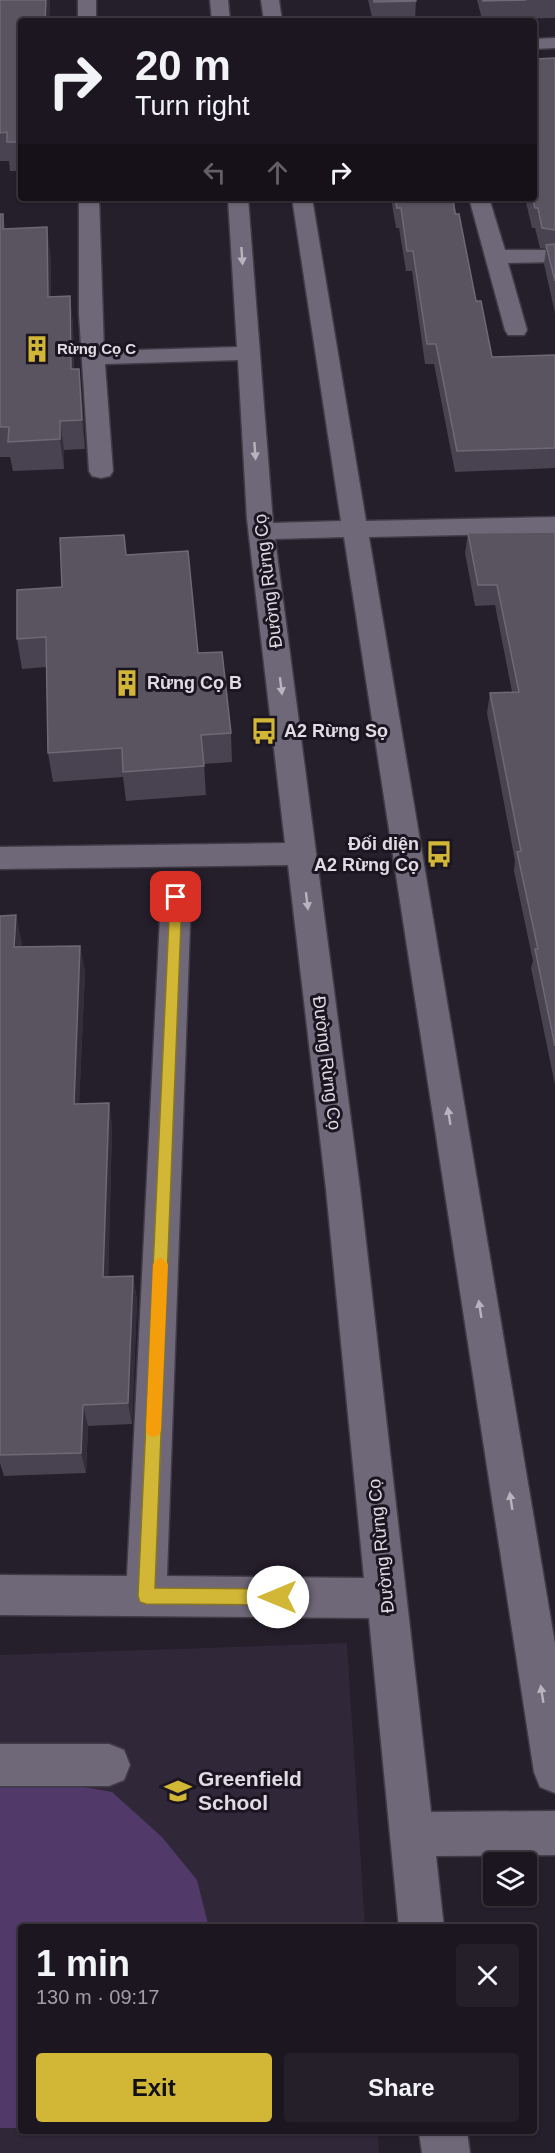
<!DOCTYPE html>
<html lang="en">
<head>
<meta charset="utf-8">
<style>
  :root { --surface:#1c1620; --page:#251f29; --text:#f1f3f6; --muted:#a09fa5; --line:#3a353e; --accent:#d2b736 }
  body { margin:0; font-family:Arial,sans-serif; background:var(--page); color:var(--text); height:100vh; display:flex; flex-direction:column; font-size:22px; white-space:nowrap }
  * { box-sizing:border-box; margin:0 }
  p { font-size:20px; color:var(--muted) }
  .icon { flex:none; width:33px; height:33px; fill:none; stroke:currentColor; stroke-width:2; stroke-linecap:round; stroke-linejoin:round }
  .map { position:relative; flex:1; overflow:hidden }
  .drawer { position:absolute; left:18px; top:1924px; width:519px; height:210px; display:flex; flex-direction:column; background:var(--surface); border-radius:6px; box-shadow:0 2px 4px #0004,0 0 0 2px var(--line) }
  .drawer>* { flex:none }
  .hud { position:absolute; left:18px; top:18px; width:519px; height:183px; border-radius:6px; box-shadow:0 2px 4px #0004,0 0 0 2px var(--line); background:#1c1620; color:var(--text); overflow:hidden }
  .buttons { position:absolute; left:483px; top:1852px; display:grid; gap:12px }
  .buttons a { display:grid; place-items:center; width:54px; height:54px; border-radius:6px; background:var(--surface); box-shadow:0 2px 4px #0004,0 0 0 2px var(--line); font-size:30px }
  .pin { position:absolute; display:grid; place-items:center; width:51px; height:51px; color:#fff; margin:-26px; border-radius:12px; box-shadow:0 3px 9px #0006 }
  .me { position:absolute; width:66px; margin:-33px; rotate:270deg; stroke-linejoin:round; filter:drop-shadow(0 0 4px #0008) }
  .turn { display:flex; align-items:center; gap:21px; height:126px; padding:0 18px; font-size:27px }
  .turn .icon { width:78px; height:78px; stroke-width:2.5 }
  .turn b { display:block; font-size:42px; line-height:51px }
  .lanes { display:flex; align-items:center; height:57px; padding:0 18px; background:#0003; justify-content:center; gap:30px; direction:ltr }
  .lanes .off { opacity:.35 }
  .round { display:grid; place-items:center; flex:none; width:63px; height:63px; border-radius:6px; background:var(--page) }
  .overview { display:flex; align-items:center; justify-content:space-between; height:102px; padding:0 18px }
  h1 { font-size:36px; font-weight:700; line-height:45px }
  .cta { display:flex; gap:12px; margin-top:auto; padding:12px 18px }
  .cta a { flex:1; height:69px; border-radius:6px; background:var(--accent); color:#111; font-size:24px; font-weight:700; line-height:69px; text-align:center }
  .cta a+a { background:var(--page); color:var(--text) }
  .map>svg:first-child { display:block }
  .built { fill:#302738 }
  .green { fill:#513969 }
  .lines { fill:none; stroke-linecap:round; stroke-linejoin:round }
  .minor-casing { stroke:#403b46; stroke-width:3 }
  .minor { fill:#6f6878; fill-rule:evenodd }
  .wall { fill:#494250 }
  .shaded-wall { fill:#342d3b }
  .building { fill:#5a5360; stroke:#6f6875; stroke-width:1.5 }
  .oneway { fill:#b8b3be }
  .route { fill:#d2b736; stroke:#887723; stroke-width:1.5 }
  .slow { fill:#f59e0b }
  .labels { text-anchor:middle; stroke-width:6; stroke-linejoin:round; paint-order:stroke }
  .far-poi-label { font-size:15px; font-weight:bold; fill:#e0dbe4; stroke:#1b1522; text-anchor:start }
  .street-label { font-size:18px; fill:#e0dbe4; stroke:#1b1522 }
  .poi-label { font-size:18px; font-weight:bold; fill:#e0dbe4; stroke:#1b1522; text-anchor:start }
  .near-poi-label { font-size:21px; font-weight:bold; fill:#e0dbe4; stroke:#1b1522; text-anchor:start }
</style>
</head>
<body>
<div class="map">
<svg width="555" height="2153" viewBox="0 0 555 2153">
  <rect width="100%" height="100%" fill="#251e2b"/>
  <!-- built -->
  <polygon class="built" points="347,1643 365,1927 21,1928 21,2132 378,2132 379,2153 0,2153 0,1655"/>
  <!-- green -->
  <polygon class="green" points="78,1786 112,1792 162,1837 197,1880 209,1928 21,1928 21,2128 0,2128 0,1787"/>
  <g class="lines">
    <defs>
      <g id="minor">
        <rect x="78" y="0" width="18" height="21"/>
        <polygon points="210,0 228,0 230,21 212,21"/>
        <polygon points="261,0 279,0 282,21 264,21"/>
        <polygon points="555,38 555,48 534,49 534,39"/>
        <polygon points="79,198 99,198 104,351 237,347 228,198 248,198 273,523 341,521 292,198 312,198 366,521 555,517 555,533 369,537 555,1644 555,1793 540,1787 534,1772 344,537 275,539 360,1189 431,1812 555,1811 555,1855 436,1856 444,1928 399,1928 369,1618 0,1615 0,1575 127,1576 161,897 165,889 176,885 187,889 191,897 167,1576 364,1578 326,1189 288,865 0,869 0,847 285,843 247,519 238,360 105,364 113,471 110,476 101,478 92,476 89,471 79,314"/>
        <polygon points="469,198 489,198 505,250 555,250 555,262 508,263 527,330 524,335 508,335 505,330"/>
        <polygon points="0,1744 109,1744 124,1750 130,1765 124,1780 109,1786 0,1786"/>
        <polygon points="419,2132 467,2132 470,2153 422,2153"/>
      </g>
    </defs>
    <!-- minor casing -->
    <use href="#minor" class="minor-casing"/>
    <!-- minor -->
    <use href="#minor" class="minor"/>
  </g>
  <!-- wall -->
  <g class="wall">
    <polygon points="0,0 50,0 49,21 21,21 21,171 10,171 9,161 0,161"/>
    <polygon points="368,0 416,0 415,20 373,21"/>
    <polygon points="477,0 555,0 555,18 482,19"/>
    <polygon points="555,58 555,313 544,264 546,249 540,248 535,228 532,228 525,198 534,198 536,59"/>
    <polygon points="391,198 453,198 476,301 492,357 555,355 555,468 455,472 434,364 425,364 412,271 406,271 399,228 396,228"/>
    <polygon points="0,214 3,214 5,229 51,256 51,297 70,296 73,325 74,369 79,369 82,398 85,449 64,450 64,469 13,471 10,457 0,457"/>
    <polygon points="555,532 555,1085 531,968 533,961 514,871 515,861 487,713 490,693 512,692 495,605 475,606 465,553 468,533"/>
    <polygon points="126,555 198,653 231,733 232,762 204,764 206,795 126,801 123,777 53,782 48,753 46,667 22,669 17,639 62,587"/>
    <polygon points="0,916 22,943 21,947 80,946 85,973 79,1104 109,1103 112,1128 108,1277 133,1276 137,1300 132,1424 88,1426 86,1473 4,1476 0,1463"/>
  </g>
  <!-- shaded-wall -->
  <g class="shaded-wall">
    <polygon points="46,0 50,0 49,21 45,21"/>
    <polygon points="3,214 7,243 3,229"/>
    <polygon points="47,227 51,256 51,326 48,297"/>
    <polygon points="70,296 73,325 74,399 71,369"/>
    <polygon points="79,369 82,398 85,449 82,420"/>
    <polygon points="60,421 64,450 64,469 60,439"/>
    <polygon points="16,915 22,943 19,975 14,947"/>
    <polygon points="80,946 85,973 78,1129 74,1104"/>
    <polygon points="109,1103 112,1128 108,1301 103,1277"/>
    <polygon points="133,1276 137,1300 132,1424 128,1403"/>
    <polygon points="83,1405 88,1426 86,1473 81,1453"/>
  </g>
  <!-- building -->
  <g class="building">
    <polygon points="0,0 46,0 45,21 21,21 21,142 7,142 7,132 0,133"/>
    <polygon points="374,0 416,0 416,1 374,2"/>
    <polygon points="483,0 526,0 483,1"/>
    <polygon points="534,47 536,59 555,58 555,230 542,228 538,208 535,208 532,198 534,198"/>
    <polygon points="395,198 453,198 455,214 459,214 476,301 481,301 492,357 555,355 555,448 457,451 436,344 427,344 413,251 407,251 401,208 397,208"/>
    <polygon points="0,214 3,214 3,229 47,227 48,297 70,296 71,369 79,369 82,420 60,421 60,439 8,442 9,427 0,427"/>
    <polygon points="555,244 555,281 546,245"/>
    <polygon points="555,532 555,1046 535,949 538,949 517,852 521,851 490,693 519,692 497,585 478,585 468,533"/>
    <polygon points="124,535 126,555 188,551 198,653 222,652 231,733 201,735 204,766 123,772 122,748 48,753 46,637 17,639 17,590 62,587 60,538"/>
    <polygon points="16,915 14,947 80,946 74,1104 109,1103 103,1277 133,1276 128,1403 83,1405 81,1453 0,1455 0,916"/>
  </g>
  <!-- one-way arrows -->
  <defs><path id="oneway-solid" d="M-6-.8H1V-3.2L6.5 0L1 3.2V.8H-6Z" transform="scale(1.5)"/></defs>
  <g class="oneway">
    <use href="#oneway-solid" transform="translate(242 256) rotate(86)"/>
    <use href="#oneway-solid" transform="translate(255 451) rotate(86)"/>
    <use href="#oneway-solid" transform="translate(281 686) rotate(83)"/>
    <use href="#oneway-solid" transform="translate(307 901) rotate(83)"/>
    <use href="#oneway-solid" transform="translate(449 1116) rotate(-99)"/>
    <use href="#oneway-solid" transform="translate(480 1309) rotate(-99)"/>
    <use href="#oneway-solid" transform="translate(511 1501) rotate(-99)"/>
    <use href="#oneway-solid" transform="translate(542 1694) rotate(-99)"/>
  </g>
  <!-- route -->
  <polygon class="route" points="176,892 182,897 155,1588 278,1589 284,1591 286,1597 284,1603 278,1605 146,1604 140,1602 138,1596 170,897"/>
  <!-- slow -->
  <polygon class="slow" points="160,1257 168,1264 161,1430 159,1435 153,1437 148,1435 146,1430 153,1264"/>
  <!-- icons -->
  <defs>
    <symbol id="building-bare" viewBox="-9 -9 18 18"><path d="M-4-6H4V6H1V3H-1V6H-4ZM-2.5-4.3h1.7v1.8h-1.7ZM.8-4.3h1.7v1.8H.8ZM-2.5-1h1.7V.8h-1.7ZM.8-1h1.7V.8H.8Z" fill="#d2b736" stroke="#1b1522" stroke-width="2.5" paint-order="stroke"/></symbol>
    <symbol id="bus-bare" viewBox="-9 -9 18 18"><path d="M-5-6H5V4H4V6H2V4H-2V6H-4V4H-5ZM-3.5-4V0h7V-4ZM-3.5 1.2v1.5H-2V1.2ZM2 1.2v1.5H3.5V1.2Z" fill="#d2b736" stroke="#1b1522" stroke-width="2.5" paint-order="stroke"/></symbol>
    <symbol id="school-bare" viewBox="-9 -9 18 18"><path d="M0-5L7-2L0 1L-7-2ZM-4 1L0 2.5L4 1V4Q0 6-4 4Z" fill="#d2b736" stroke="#1b1522" stroke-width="2.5" paint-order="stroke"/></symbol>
  </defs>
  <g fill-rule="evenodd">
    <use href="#building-bare" x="18" y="330" width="38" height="38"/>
    <use href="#building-bare" x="108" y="664" width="38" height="38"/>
    <use href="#bus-bare" x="245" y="712" width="38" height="38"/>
    <use href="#bus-bare" x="420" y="835" width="38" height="38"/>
    <use href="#school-bare" x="159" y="1772" width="38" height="38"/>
  </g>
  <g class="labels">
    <!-- far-poi labels -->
    <g class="far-poi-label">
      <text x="57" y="354">Rừng Cọ C</text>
    </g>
    <!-- street labels -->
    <g class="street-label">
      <text transform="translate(268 581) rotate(-97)" y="6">Đường Rừng Cọ</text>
      <text transform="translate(327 1063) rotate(83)" y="6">Đường Rừng Cọ</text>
      <text transform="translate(381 1546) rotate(-96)" y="6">Đường Rừng Cọ</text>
    </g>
    <!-- poi labels -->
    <g class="poi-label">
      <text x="147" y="689">Rừng Cọ B</text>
      <text x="284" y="737">A2 Rừng Sọ</text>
      <text x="419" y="850" text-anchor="end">Đối diện<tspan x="419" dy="21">A2 Rừng Cọ</tspan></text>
    </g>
    <!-- near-poi labels -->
    <g class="near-poi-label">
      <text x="198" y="1786">Greenfield<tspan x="198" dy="24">School</tspan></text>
    </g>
  </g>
</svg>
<div class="buttons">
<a><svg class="icon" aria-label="layers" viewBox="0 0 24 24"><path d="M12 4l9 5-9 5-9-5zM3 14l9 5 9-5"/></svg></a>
</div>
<div class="pin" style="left:176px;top:897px;background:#d93025"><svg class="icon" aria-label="arrive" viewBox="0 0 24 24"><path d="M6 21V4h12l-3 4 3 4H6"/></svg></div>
<svg class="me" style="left:278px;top:1597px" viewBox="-20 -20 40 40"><circle r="19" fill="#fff"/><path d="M0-13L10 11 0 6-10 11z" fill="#d2b736"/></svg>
<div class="hud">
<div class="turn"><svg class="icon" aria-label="right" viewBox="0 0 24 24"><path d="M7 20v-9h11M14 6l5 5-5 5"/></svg><div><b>20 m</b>Turn right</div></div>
<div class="lanes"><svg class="icon off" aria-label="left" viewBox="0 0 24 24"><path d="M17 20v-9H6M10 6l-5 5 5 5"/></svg><svg class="icon off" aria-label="ahead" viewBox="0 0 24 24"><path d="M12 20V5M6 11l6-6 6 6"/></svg><svg class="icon" aria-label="right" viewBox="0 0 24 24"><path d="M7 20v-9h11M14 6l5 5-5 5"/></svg></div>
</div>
<section class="drawer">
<div class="overview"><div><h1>1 min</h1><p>130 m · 09:17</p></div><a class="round"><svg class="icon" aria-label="close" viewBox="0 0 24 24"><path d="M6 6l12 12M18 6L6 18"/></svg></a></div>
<div class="cta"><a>Exit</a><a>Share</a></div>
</section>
</div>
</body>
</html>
